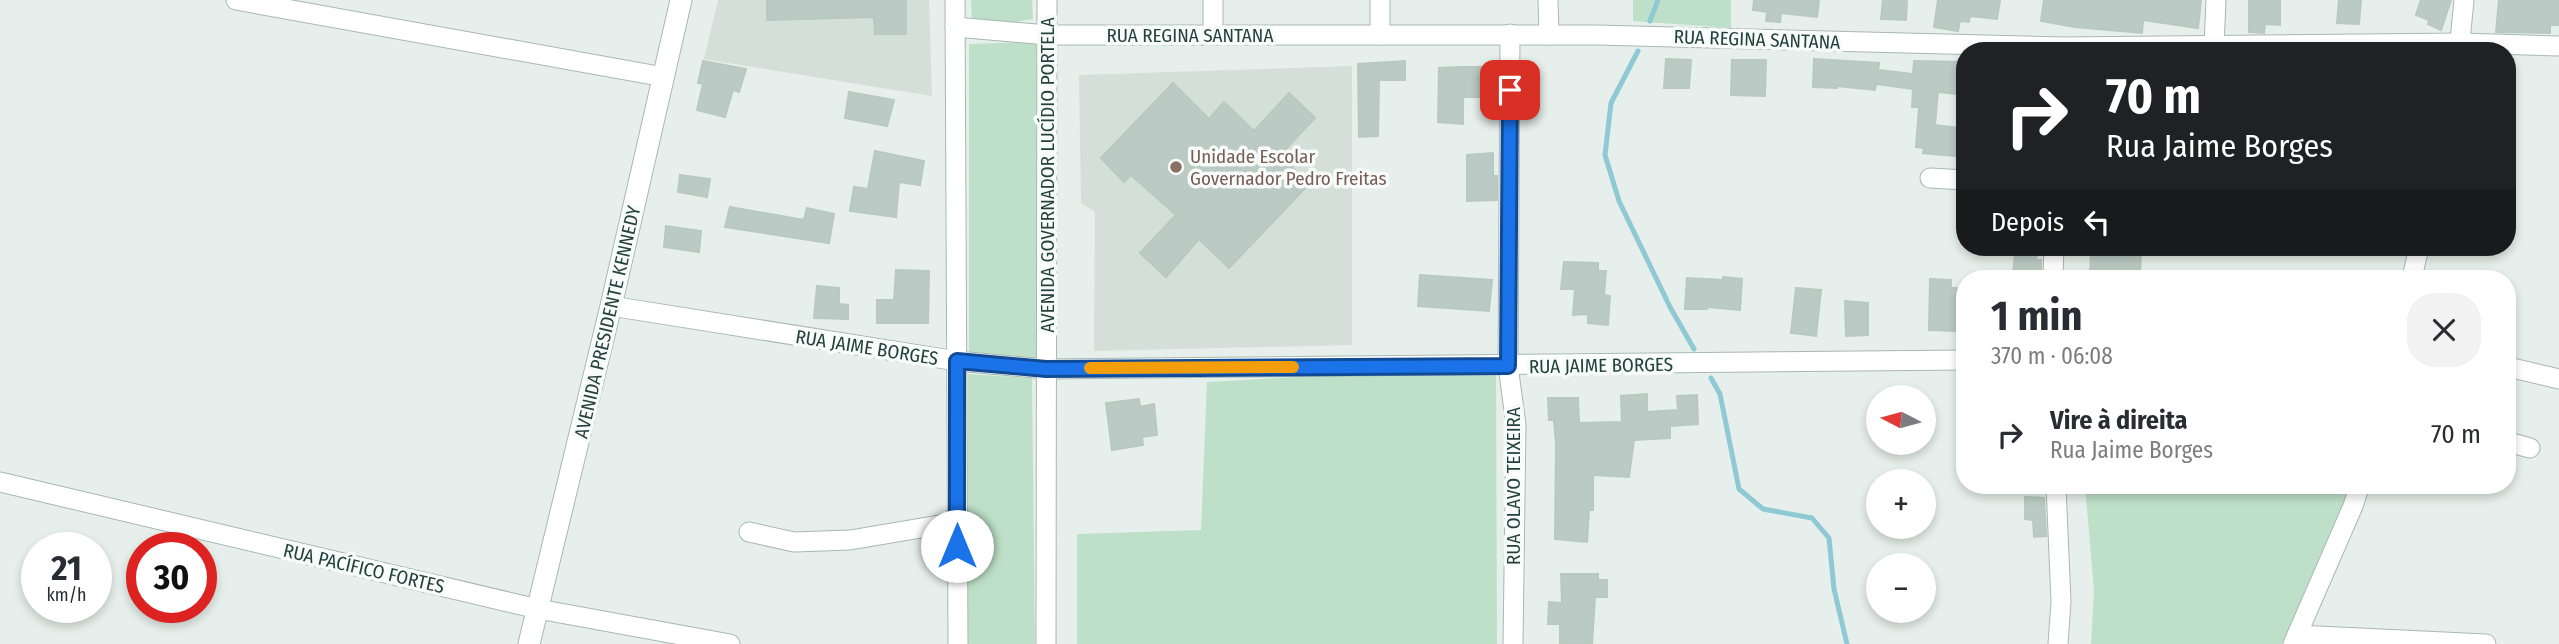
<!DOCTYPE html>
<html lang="pt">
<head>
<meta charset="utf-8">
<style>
  :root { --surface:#fff; --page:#f2f2f3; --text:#2b2b33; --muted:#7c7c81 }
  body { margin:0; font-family:"Fira Sans Condensed",sans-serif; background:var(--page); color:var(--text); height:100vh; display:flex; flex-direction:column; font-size:26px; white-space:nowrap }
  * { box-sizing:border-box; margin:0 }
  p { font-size:23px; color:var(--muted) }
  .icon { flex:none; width:38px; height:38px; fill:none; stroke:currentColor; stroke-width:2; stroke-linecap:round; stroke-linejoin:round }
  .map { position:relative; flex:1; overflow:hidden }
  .panel { position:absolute; left:1956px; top:270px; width:560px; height:224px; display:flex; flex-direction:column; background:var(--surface); border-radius:28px; box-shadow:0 4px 10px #0003 }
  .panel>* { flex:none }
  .banner { position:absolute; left:1956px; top:42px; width:560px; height:214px; border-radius:28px; box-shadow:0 4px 10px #0003; background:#202124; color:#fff; overflow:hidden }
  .needle { width:46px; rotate:276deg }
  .fabs { position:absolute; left:1866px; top:385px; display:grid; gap:14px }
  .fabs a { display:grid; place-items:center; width:70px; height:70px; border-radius:50%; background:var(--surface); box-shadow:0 4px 10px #0003; font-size:35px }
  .speed { position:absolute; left:21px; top:532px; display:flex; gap:14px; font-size:35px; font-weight:700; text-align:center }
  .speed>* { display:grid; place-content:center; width:91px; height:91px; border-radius:50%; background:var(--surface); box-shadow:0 4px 10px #0003; line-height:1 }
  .speed small { font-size:18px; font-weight:400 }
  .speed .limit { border:10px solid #d22; background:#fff; color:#111 }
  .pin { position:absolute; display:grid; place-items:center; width:60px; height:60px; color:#fff; margin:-30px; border-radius:14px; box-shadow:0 4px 10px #0006 }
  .me { position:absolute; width:77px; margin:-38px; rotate:0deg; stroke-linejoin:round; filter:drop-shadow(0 0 5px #0008) }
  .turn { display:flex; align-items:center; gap:24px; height:147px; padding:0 35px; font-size:32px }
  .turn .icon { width:91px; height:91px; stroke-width:2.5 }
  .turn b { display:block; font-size:49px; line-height:60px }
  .then { display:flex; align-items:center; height:66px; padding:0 35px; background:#0003; gap:14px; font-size:26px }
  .round { display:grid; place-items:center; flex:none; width:74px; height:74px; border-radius:28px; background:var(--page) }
  .overview { display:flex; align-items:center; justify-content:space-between; height:119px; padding:0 35px }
  h1 { font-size:42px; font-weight:700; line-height:52px }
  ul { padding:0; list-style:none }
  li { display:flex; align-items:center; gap:21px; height:91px; padding:0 35px }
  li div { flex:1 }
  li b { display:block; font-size:26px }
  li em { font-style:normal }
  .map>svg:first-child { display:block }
  .built { fill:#d4dfda }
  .green { fill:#bfe0c8 }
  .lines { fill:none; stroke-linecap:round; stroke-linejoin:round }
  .stream { stroke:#8ec9d4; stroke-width:5 }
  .building { fill:#bbcac4; stroke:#b8c9c2; stroke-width:2 }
  .minor-casing { stroke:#a8b8b2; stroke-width:21 }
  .tertiary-casing { stroke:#a8b8b2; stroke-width:23 }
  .minor { stroke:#fff; stroke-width:19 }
  .tertiary { stroke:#fff; stroke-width:21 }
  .route-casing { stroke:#114b97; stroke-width:18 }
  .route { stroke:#1a73e8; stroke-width:12 }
  .slow { stroke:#f59e0b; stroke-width:12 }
  .education-dot { fill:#8d6e63; stroke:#f7fbf9; stroke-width:2.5 }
  .labels { text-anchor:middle; stroke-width:7; stroke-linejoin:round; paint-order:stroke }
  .street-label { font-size:19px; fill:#24423a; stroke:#f7fbf9 }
  .education-label { font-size:19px; fill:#785e54; stroke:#f7fbf9; text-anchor:start }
</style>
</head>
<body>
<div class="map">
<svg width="2559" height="644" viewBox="0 0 2559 644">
  <rect width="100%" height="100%" fill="#e6efeb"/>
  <!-- built -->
  <g class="built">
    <polygon points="718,0 929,0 932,96 704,59"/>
    <polygon points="1352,66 1352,345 1094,351 1095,212 1081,203 1079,75"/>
  </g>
  <!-- green -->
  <g class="green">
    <polygon points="971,0 1032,0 1033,19 972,29"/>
    <polygon points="1633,0 1731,0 1731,28 1633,21"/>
    <polygon points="1038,42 1037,358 969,362 969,44"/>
    <polygon points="1496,366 1497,644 1077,644 1077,534 1201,530 1207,382"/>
    <polygon points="968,374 1032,378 1035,644 968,644"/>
    <polygon points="2085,485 2353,485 2288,644 2091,644 2094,591"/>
  </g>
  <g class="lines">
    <!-- stream -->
    <g class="stream">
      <polyline points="1650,21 1658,0"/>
      <polyline points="1638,51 1611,103 1605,155 1619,201 1670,307 1694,349"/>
      <polyline points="1711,378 1720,394 1739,489 1763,509 1812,518 1829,538 1834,589 1847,644"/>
    </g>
  </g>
  <!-- building -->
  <g class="building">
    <polygon points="767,0 906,0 906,34 875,34 874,17 767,20"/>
    <polygon points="1754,0 1819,0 1817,17 1781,13 1780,22 1766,21 1767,12 1753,10"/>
    <polygon points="1883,0 1907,0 1906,20 1881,19"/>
    <polygon points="1938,0 2000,0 1997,19 1970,16 1969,22 1960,21 1958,31 1934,27"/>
    <polygon points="2044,0 2201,0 2198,28 2143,20 2142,33 2075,27 2041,21"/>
    <polygon points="2249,0 2280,0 2280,25 2265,24 2264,33 2249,32"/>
    <polygon points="2339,0 2361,0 2359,24 2337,23"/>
    <polygon points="2421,0 2451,0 2441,30 2428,24 2429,20 2416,15"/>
    <polygon points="2499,0 2559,0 2559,25 2550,25 2550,33 2496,32"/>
    <polygon points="1666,59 1691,60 1689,88 1664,88"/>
    <polygon points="1814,59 1879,63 1878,70 1913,74 1914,61 1965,62 1965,95 1938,92 1935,125 1965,129 1965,157 1923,153 1924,148 1916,147 1919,107 1912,107 1913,89 1876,84 1875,90 1837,86 1837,88 1813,87"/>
    <polygon points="1732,60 1766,60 1765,96 1731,95"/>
    <polygon points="703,61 746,69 739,92 733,90 725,117 697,110 703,84 698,83"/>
    <polygon points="1405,61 1405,80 1379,80 1378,136 1359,137 1358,64"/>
    <polygon points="1463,67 1498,67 1497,97 1463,97 1463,124 1438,122 1439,68"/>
    <polygon points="1173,83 1209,119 1224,102 1254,131 1289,93 1315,118 1280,155 1309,184 1229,268 1199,239 1166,277 1140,253 1176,215 1131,175 1124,182 1101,158"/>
    <polygon points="849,92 894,100 887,126 845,118"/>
    <polygon points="875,151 924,161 920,185 899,182 896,217 850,211 854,187 868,189"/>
    <polygon points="1493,153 1493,176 1497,176 1497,200 1467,201 1467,155"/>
    <polygon points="680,175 710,179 707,197 678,192"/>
    <polygon points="730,207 804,220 807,208 834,214 829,243 725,227"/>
    <polygon points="666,226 701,231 699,252 664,247"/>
    <polygon points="2091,250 2141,250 2140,274 2123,273 2123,278 2090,278"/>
    <polygon points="2015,252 2037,253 2036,260 2041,260 2041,276 2013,274"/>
    <polygon points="1564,262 1598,263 1598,271 1606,271 1604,295 1610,296 1608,325 1588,323 1588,314 1573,315 1575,289 1561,289"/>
    <polygon points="896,270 929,271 928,323 877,323 877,300 894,300"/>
    <polygon points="1420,275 1492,280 1489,311 1418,306"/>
    <polygon points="1723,277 1742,279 1740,310 1707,307 1707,309 1685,309 1687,278 1723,280"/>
    <polygon points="1930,279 1951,280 1951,288 1957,288 1956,331 1929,330"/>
    <polygon points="817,286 839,288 839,304 848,305 848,319 814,318"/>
    <polygon points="1796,288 1821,290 1816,336 1791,333"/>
    <polygon points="1845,301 1868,303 1868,335 1846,336"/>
    <polygon points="1647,394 1647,412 1678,410 1677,396 1697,395 1698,424 1670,426 1670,438 1634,440 1629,477 1593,475 1593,510 1589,510 1587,542 1555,539 1556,444 1554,420 1549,420 1548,398 1578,398 1579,423 1622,422 1621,396"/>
    <polygon points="1139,399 1140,407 1154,404 1157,435 1142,437 1143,445 1112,450 1106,403"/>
    <polygon points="2025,497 2044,498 2046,536 2034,537 2033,520 2025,519"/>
    <polygon points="1561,574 1598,574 1598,580 1607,580 1607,597 1595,597 1592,644 1560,644 1560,624 1548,624 1549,602 1562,603"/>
  </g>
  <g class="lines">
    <defs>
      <g id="minor">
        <polyline points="236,0 664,77"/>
        <polyline points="955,0 958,644"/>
        <polyline points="1213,0 1213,35"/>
        <polyline points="1380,0 1380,35"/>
        <polyline points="1548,0 1549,35"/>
        <polyline points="955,27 1048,35 1597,35 2063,47 2460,43 2559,46"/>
        <polyline points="1510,34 1508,366 1516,425 1513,644"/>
        <polyline points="2214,47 2216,0"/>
        <polyline points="2459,51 2464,0"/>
        <polyline points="1930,178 1965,180"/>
        <polyline points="2053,278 2054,247"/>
        <polyline points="2412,278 2419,247"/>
        <polyline points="611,306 957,361 1046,369 1965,360"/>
        <polyline points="2508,367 2559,379"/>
        <polyline points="2508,442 2530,448"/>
        <polyline points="0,482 538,609 730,644"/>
        <polyline points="2056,485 2061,602 2058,644"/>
        <polyline points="749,532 794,542 850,540 957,522"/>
        <polyline points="2297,635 2486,644"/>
        <polyline points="1046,644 1047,0"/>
        <polyline points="2293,644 2353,506 2360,485"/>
      </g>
      <polyline id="tertiary" points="529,644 611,306 681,0"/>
    </defs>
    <!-- minor casing -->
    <use href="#minor" class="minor-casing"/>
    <!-- tertiary casing -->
    <use href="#tertiary" class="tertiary-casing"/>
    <!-- minor -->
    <use href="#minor" class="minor"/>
    <!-- tertiary -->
    <use href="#tertiary" class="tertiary"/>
  </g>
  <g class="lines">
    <defs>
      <polyline id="route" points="957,546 957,361 1046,369 1508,366 1510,90"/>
    </defs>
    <!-- route casing -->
    <use href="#route" class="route-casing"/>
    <!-- route -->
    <use href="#route" class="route"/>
    <!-- slow -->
    <polyline class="slow" points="1090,368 1293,367"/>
  </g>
  <!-- markers -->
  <circle class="education-dot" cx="1176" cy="167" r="7"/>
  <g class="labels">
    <!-- street labels -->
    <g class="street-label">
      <text x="1190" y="42">RUA REGINA SANTANA</text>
      <text transform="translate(1757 39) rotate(2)" y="7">RUA REGINA SANTANA</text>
      <text transform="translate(1047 175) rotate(-90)" y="7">AVENIDA GOVERNADOR LUCÍDIO PORTELA</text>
      <text transform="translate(607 322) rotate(-77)" y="7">AVENIDA PRESIDENTE KENNEDY</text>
      <text transform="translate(867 347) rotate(9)" y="7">RUA JAIME BORGES</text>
      <text transform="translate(1601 365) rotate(-1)" y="7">RUA JAIME BORGES</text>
      <text transform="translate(1513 486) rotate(-90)" y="7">RUA OLAVO TEIXEIRA</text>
      <text transform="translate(364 568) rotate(13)" y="7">RUA PACÍFICO FORTES</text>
    </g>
    <!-- education labels -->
    <g class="education-label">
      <text x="1190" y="163">Unidade Escolar<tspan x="1190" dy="22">Governador Pedro Freitas</tspan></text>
    </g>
  </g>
</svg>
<div class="fabs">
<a><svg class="needle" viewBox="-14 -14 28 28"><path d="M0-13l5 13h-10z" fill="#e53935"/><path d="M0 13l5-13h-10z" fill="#7c7c81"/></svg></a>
<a>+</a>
<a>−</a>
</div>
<div class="speed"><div>21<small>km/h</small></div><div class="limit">30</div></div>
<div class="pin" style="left:1510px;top:90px;background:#d93025"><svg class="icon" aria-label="arrive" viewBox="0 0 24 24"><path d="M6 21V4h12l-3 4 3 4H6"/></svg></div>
<svg class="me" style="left:957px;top:546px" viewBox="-20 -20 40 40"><circle r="19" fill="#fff"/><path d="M0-13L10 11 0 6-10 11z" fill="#1a73e8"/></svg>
<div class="banner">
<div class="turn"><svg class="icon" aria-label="right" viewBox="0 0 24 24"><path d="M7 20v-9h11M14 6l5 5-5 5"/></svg><div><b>70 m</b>Rua Jaime Borges</div></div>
<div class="then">Depois<svg class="icon" aria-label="left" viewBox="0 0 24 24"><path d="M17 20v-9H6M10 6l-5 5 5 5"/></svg></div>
</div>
<section class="panel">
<div class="overview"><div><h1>1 min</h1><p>370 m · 06:08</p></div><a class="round"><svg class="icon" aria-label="close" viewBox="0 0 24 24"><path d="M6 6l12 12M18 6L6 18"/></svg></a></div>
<ul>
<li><svg class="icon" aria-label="right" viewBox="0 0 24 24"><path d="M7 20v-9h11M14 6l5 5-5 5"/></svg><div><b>Vire à direita</b><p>Rua Jaime Borges</p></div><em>70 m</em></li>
</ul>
</section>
</div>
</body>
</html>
